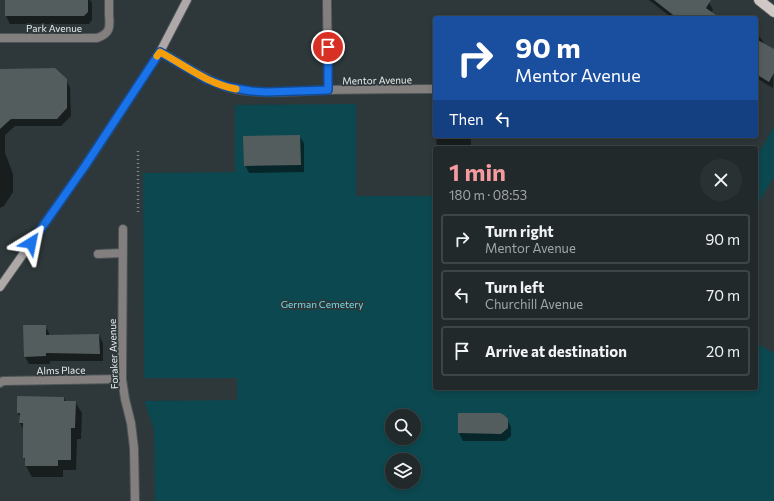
<!DOCTYPE html>
<html lang="en">
<head>
<meta charset="utf-8">
<style>
  :root { --surface:#22292b; --page:#2a3133; --text:#f1f3f6; --muted:#a2a6a9; --line:#3f4547; --accent:#f49b9f }
  body { margin:0; font-family:Commissioner,sans-serif; background:var(--page); color:var(--text); height:100vh; display:flex; flex-direction:column; font-size:15px; white-space:nowrap }
  * { box-sizing:border-box; margin:0 }
  p { font-size:13px; color:var(--muted) }
  .icon { flex:none; width:22px; height:22px; fill:none; stroke:currentColor; stroke-width:2; stroke-linecap:round; stroke-linejoin:round }
  .map { position:relative; flex:1; overflow:hidden }
  .side { position:absolute; left:433px; top:146px; width:325px; height:244px; display:flex; flex-direction:column; background:var(--surface); border-radius:4px; box-shadow:0 2px 6px #0003,0 0 0 1px var(--line) }
  .side>* { flex:none }
  .banner { position:absolute; left:433px; top:16px; width:325px; height:122px; border-radius:4px; box-shadow:0 2px 6px #0003,0 0 0 1px var(--line); background:#1a4fa0; color:#fff; overflow:hidden }
  .tools { position:absolute; left:385px; top:409px; display:grid; gap:8px }
  .tools a { display:grid; place-items:center; width:36px; height:36px; border-radius:50%; background:var(--surface); box-shadow:0 2px 6px #0003,0 0 0 1px var(--line); font-size:20px }
  .pin { position:absolute; display:grid; place-items:center; width:34px; height:34px; color:#fff; margin:-17px; border:2px solid #fff; border-radius:50%; box-shadow:0 1px 4px #0007 }
  .me { position:absolute; width:44px; margin:-22px; rotate:35deg; stroke-linejoin:round; filter:drop-shadow(0 0 3px #0008) }
  .turn { display:flex; align-items:center; gap:14px; height:84px; padding:0 16px; font-size:18px }
  .turn .icon { width:52px; height:52px; stroke-width:2.5 }
  .turn b { display:block; font-size:28px; line-height:34px }
  .then { display:flex; align-items:center; height:38px; padding:0 16px; background:#0003; gap:8px; font-size:15px }
  .round { display:grid; place-items:center; flex:none; width:42px; height:42px; border-radius:21px; background:var(--page) }
  .head { display:flex; align-items:center; justify-content:space-between; height:68px; padding:0 16px }
  h1 { font-size:24px; font-weight:700; line-height:30px; color:var(--accent) }
  ul { padding:0; list-style:none }
  li { display:flex; align-items:center; gap:12px; height:50px; margin:0 8px 6px; padding:0 8px; border:2px solid var(--line); border-radius:4px }
  li div { flex:1 }
  li b { display:block; font-size:15px }
  li em { font-style:normal }
  .map>svg:first-child { display:block }
  .green { fill:#0c484f; fill-rule:evenodd }
  .shadow { fill:#0007 }
  .building { fill:#535d5e }
  .lines { fill:none; stroke-linecap:round; stroke-linejoin:round }
  .service-casing { stroke:#4c5456; stroke-width:10 }
  .minor-casing { stroke:#4c5456; stroke-width:10 }
  .secondary-casing { stroke:#4c5456; stroke-width:10 }
  .primary-casing { stroke:#4c5456; stroke-width:12 }
  .path { stroke:#808889; stroke-width:2.5; stroke-dasharray:1 3; stroke-linecap:butt }
  .service { stroke:#837f7f; stroke-width:8 }
  .minor { stroke:#837f7f; stroke-width:8 }
  .secondary { stroke:#afa8a8; stroke-width:8 }
  .primary { stroke:#d0c7c7; stroke-width:10 }
  .route-casing { stroke:#114b97; stroke-width:10 }
  .route { stroke:#1a73e8; stroke-width:7 }
  .slow { stroke:#f59e0b; stroke-width:7 }
  .labels { text-anchor:middle; stroke-width:3.5; stroke-linejoin:round; paint-order:stroke }
  .street-label { font-size:10px; fill:#e8edee; stroke:#2e3739 }
  .park-label { font-size:10px; fill:#6fdcea; stroke:#2e3739 }
</style>
</head>
<body>
<div class="map">
<svg width="774" height="501" viewBox="0 0 774 501">
  <rect width="100%" height="100%" fill="#2e3739"/>
  <!-- green -->
  <g class="green">
    <path d="M356,104V196H435V388H756V343L774,353V501H155L154,430L144,401L237,400V378H144L143,173L235,172V105ZM392,416H414V438H392ZM392,460H414V482H392Z"/>
    <polygon points="774,127 774,177 756,207 756,158"/>
  </g>
  <!-- shadow -->
  <g class="shadow">
    <polygon points="6,0 90,0 92,3 92,20 89,24 10,24 6,16"/>
    <polygon points="649,0 705,0 709,2 713,10 710,14 713,18 672,18"/>
    <polygon points="756,35 760,37 765,45 774,51 773,88 758,79 756,77"/>
    <polygon points="0,70 66,80 70,88 71,116 61,126 15,126 5,135 5,153 13,174 13,192 4,206 0,208"/>
    <polygon points="299,136 304,143 304,172 249,173 245,165"/>
    <polygon points="436,136 471,136 471,148 437,148"/>
    <polygon points="45,326 49,333 49,336 99,335 103,343 103,361 50,361 50,364 29,364 25,357"/>
    <polygon points="64,398 66,402 75,402 82,413 81,439 77,439 76,470 63,470 63,477 32,477 26,466 26,462 24,458 24,430 20,423 20,418 18,413"/>
    <polygon points="459,414 507,420 511,427 511,436 505,441 463,441 459,433"/>
  </g>
  <!-- building -->
  <g class="building">
    <polygon points="5,0 88,0 88,12 84,16 5,16"/>
    <polygon points="654,0 711,0 706,8 720,18 677,18"/>
    <polygon points="756,39 774,49 774,73 769,82 756,74"/>
    <polygon points="55,68 67,79 67,108 57,119 11,119 0,129 0,69"/>
    <polygon points="300,135 301,165 244,166 243,136"/>
    <polygon points="23,325 46,325 46,335 99,334 100,354 46,353 46,356 24,357"/>
    <polygon points="17,396 64,397 64,401 76,401 75,428 71,428 71,460 58,460 58,466 25,466 25,458 23,458 23,423 19,423 20,413 17,413"/>
    <polygon points="458,413 500,413 504,415 508,419 508,428 501,434 458,433"/>
  </g>
  <g class="lines">
    <defs>
      <polyline id="service" points="98,254 122,253"/>
      <g id="minor">
        <polyline points="327,0 328,90"/>
        <path d="M0,38H97C111,33 110,27 109,14C109,9 109,5 109,0"/>
        <path d="M160,52C182,64 203,79 227,87C256,96 298,91 328,90C364,89 399,89 435,89"/>
        <polyline points="123,229 122,379 125,399 131,423 134,448 135,501"/>
        <polyline points="0,383 3,381 122,379"/>
      </g>
      <polyline id="secondary" points="0,287 85,166 160,52 187,0"/>
      <polyline id="primary" points="759,0 774,12"/>
    </defs>
    <!-- service casing -->
    <use href="#service" class="service-casing"/>
    <!-- minor casing -->
    <use href="#minor" class="minor-casing"/>
    <!-- secondary casing -->
    <use href="#secondary" class="secondary-casing"/>
    <!-- primary casing -->
    <use href="#primary" class="primary-casing"/>
    <!-- path -->
    <polyline class="path" points="138,151 138,213"/>
    <!-- service -->
    <use href="#service" class="service"/>
    <!-- minor -->
    <use href="#minor" class="minor"/>
    <!-- secondary -->
    <use href="#secondary" class="secondary"/>
    <!-- primary -->
    <use href="#primary" class="primary"/>
  </g>
  <g class="lines">
    <defs>
      <polyline id="route" points="31,243 85,166 160,52 206,79 228,87 251,91 266,92 328,90 328,47"/>
    </defs>
    <!-- route casing -->
    <use href="#route" class="route-casing"/>
    <!-- route -->
    <use href="#route" class="route"/>
    <!-- slow -->
    <path class="slow" d="M157,56L160,52C184,65 208,84 236,89"/>
  </g>
  <g class="labels">
    <!-- street labels -->
    <g class="street-label">
      <text x="54" y="32">Park Avenue</text>
      <text transform="translate(377 80) rotate(-1)" y="4">Mentor Avenue</text>
      <text transform="translate(113 354) rotate(-92)" y="4">Foraker Avenue</text>
      <text transform="translate(61 370) rotate(-1)" y="4">Alms Place</text>
    </g>
    <!-- park labels -->
    <g class="park-label">
      <text x="322" y="308">German Cemetery</text>
    </g>
  </g>
</svg>
<div class="tools">
<a><svg class="icon" aria-label="search" viewBox="0 0 24 24"><circle cx="10" cy="10" r="6"/><path d="M15 15l6 6"/></svg></a>
<a><svg class="icon" aria-label="layers" viewBox="0 0 24 24"><path d="M12 4l9 5-9 5-9-5zM3 14l9 5 9-5"/></svg></a>
</div>
<div class="pin" style="left:328px;top:47px;background:#d93025"><svg class="icon" aria-label="arrive" viewBox="0 0 24 24"><path d="M6 21V4h12l-3 4 3 4H6"/></svg></div>
<svg class="me" style="left:31px;top:243px" viewBox="-20 -20 40 40"><path d="M0-17L14 15 0 8-14 15z" fill="#1a73e8" stroke="#fff" stroke-width="4"/></svg>
<div class="banner">
<div class="turn"><svg class="icon" aria-label="right" viewBox="0 0 24 24"><path d="M7 20v-9h11M14 6l5 5-5 5"/></svg><div><b>90 m</b>Mentor Avenue</div></div>
<div class="then">Then<svg class="icon" aria-label="left" viewBox="0 0 24 24"><path d="M17 20v-9H6M10 6l-5 5 5 5"/></svg></div>
</div>
<section class="side">
<div class="head"><div><h1>1 min</h1><p>180 m · 08:53</p></div><a class="round"><svg class="icon" aria-label="close" viewBox="0 0 24 24"><path d="M6 6l12 12M18 6L6 18"/></svg></a></div>
<ul>
<li><svg class="icon" aria-label="right" viewBox="0 0 24 24"><path d="M7 20v-9h11M14 6l5 5-5 5"/></svg><div><b>Turn right</b><p>Mentor Avenue</p></div><em>90 m</em></li>
<li><svg class="icon" aria-label="left" viewBox="0 0 24 24"><path d="M17 20v-9H6M10 6l-5 5 5 5"/></svg><div><b>Turn left</b><p>Churchill Avenue</p></div><em>70 m</em></li>
<li><svg class="icon" aria-label="arrive" viewBox="0 0 24 24"><path d="M6 21V4h12l-3 4 3 4H6"/></svg><div><b>Arrive at destination</b></div><em>20 m</em></li>
</ul>
</section>
</div>
</body>
</html>
